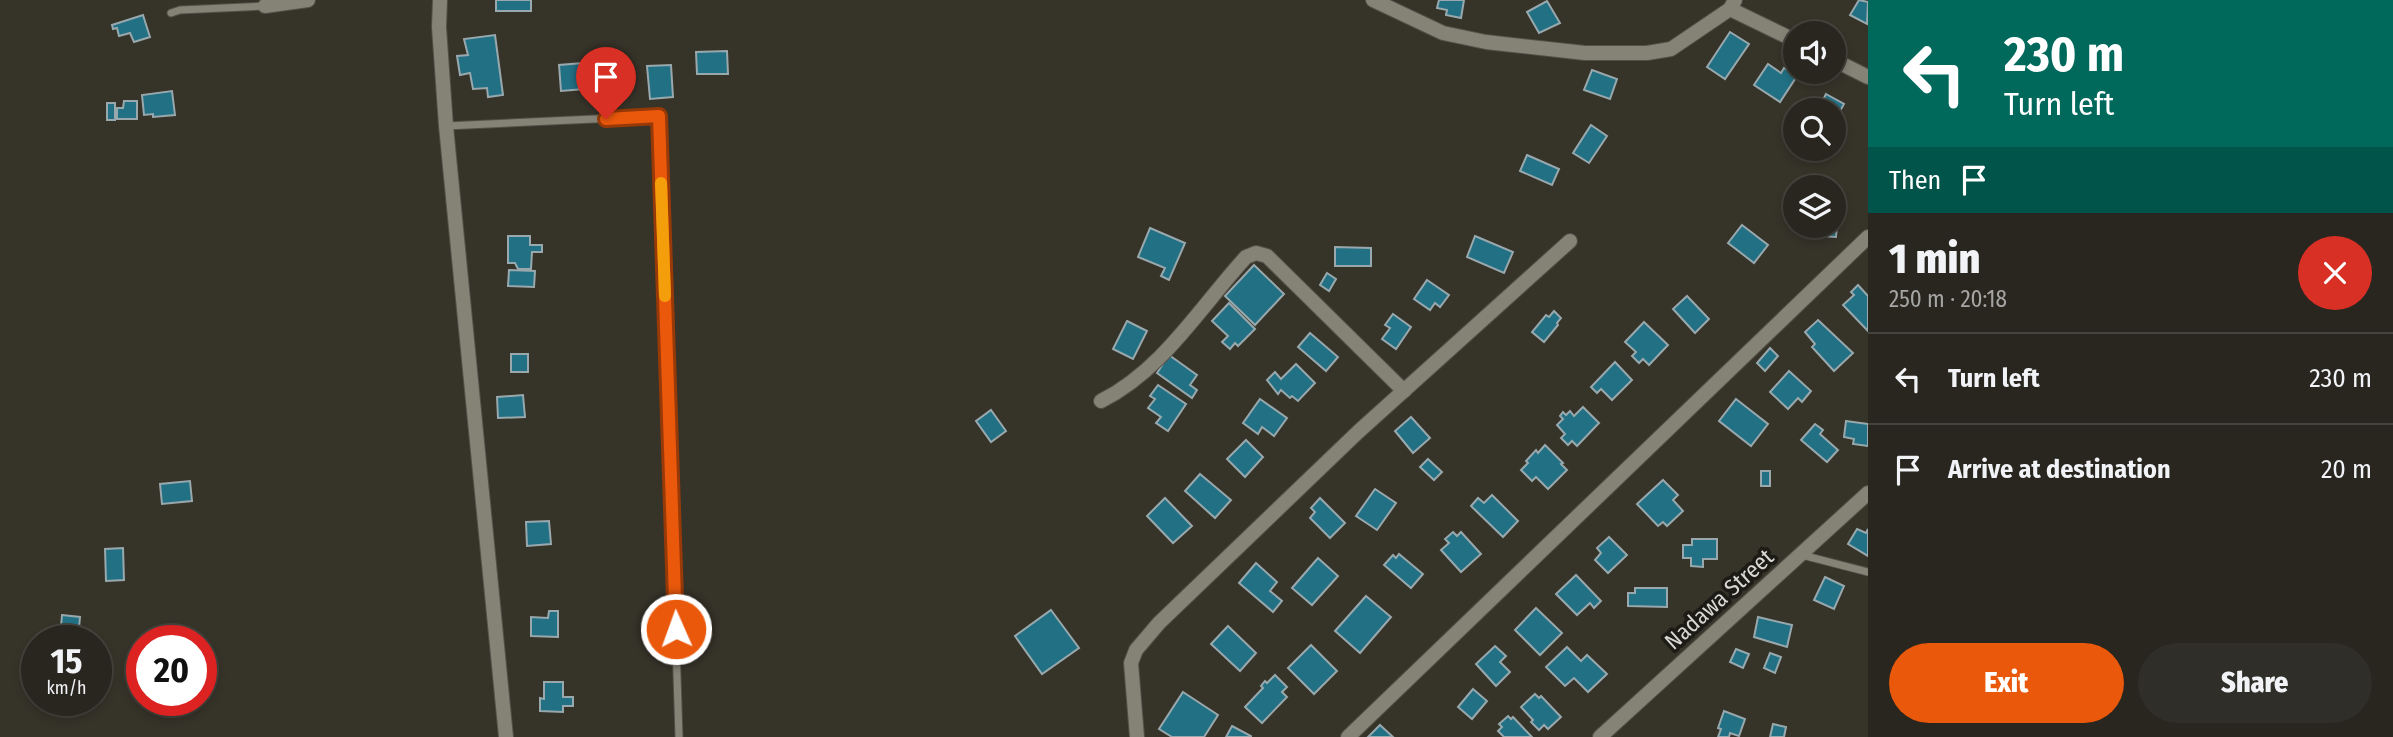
<!DOCTYPE html>
<html lang="en">
<head>
<meta charset="utf-8">
<style>
  :root { --surface:#28261f; --page:#302e28; --text:#f1f3f6; --muted:#a5a5a4; --line:#44433d; --accent:#ea580c }
  body { margin:0; font-family:"Fira Sans Condensed",sans-serif; background:var(--page); color:var(--text); height:100vh; display:flex; flex-direction:column; font-size:26px; white-space:nowrap }
  * { box-sizing:border-box; margin:0 }
  p { font-size:23px; color:var(--muted) }
  .icon { flex:none; width:38px; height:38px; fill:none; stroke:currentColor; stroke-width:2; stroke-linecap:round; stroke-linejoin:round }
  .map { position:relative; flex:1; overflow:hidden }
  .details { display:flex; flex-direction:column; background:var(--surface); width:525px }
  .details>* { flex:none }
  .guide { background:#00695c; color:#fff; overflow:hidden }
  .controls { position:absolute; left:1783px; top:21px; display:grid; gap:14px }
  .controls a { display:grid; place-items:center; width:63px; height:63px; border-radius:50%; background:var(--surface); box-shadow:0 4px 10px #0003,0 0 0 2px var(--line); font-size:35px }
  .speed { position:absolute; left:21px; top:625px; display:flex; gap:14px; font-size:35px; font-weight:700; text-align:center }
  .speed>* { display:grid; place-content:center; width:91px; height:91px; border-radius:50%; background:var(--surface); box-shadow:0 4px 10px #0003,0 0 0 2px var(--line); line-height:1 }
  .speed small { font-size:18px; font-weight:400 }
  .speed .limit { border:10px solid #d22; background:#fff; color:#111 }
  .pin { position:absolute; display:grid; place-items:center; width:60px; height:60px; color:#fff; margin:-72px -30px; border-radius:50% 50% 50% 0; rotate:-45deg; box-shadow:0 0 7px #0007 }
  .pin .icon { rotate:45deg }
  .me { position:absolute; width:77px; margin:-38px; rotate:358deg; stroke-linejoin:round; filter:drop-shadow(0 0 5px #0008) }
  .turn { display:flex; align-items:center; gap:24px; height:147px; padding:0 21px; font-size:32px }
  .turn .icon { width:91px; height:91px; stroke-width:2.5 }
  .turn b { display:block; font-size:49px; line-height:60px }
  .then { display:flex; align-items:center; height:66px; padding:0 21px; background:#0003; gap:14px; font-size:26px }
  .round { display:grid; place-items:center; flex:none; width:74px; height:74px; border-radius:37px; background:var(--page) }
  .headline { display:flex; align-items:center; justify-content:space-between; height:119px; padding:0 21px }
  h1 { font-size:42px; font-weight:800; line-height:52px }
  .cta { display:flex; gap:14px; margin-top:auto; padding:14px 21px }
  .cta a { flex:1; height:80px; border-radius:42px; background:var(--accent); color:#fff; font-size:28px; font-weight:800; line-height:80px; text-align:center }
  .cta a+a { background:var(--page); color:var(--text) }
  ul { padding:0; list-style:none }
  li { display:flex; align-items:center; gap:21px; height:91px; padding:0 21px; border-top:2px solid var(--line) }
  li div { flex:1 }
  li b { display:block; font-size:26px }
  li em { font-style:normal }
  main { display:flex; flex:1; min-height:0 }
  .map>svg:first-child { display:block }
  .building { fill:#227084; stroke:#98a8ac; stroke-width:2 }
  .lines { fill:none; stroke-linecap:round; stroke-linejoin:round }
  .lane-casing { stroke:#535047; stroke-width:9 }
  .street-casing { stroke:#535047; stroke-width:16 }
  .lane { stroke:#858276; stroke-width:7 }
  .street { stroke:#858276; stroke-width:14 }
  .route-casing { stroke:#983908; stroke-width:18 }
  .route { stroke:#ea580c; stroke-width:12 }
  .slow { stroke:#f59e0b; stroke-width:12 }
  .labels { text-anchor:middle; stroke-width:7; stroke-linejoin:round; paint-order:stroke }
  .street-label { font-size:23px; fill:#dbd9d3; stroke:#1c1b16 }
</style>
</head>
<body>
<main>
<div class="map">
<svg width="1868" height="737" viewBox="0 0 1868 737">
  <rect width="100%" height="100%" fill="#363329"/>
  <!-- building -->
  <g class="building">
    <rect x="496" y="0" width="35" height="11"/>
    <polygon points="1439,0 1464,0 1461,18 1446,15 1447,10 1437,8"/>
    <polygon points="1859,0 1868,2 1867,24 1850,15"/>
    <polygon points="1547,1 1560,23 1539,33 1527,12"/>
    <polygon points="143,15 150,37 134,42 130,33 119,36 117,28 113,29 112,25"/>
    <polygon points="1730,32 1749,44 1725,79 1707,67"/>
    <polygon points="495,35 503,95 488,97 487,88 473,89 470,73 460,75 457,56 468,55 464,39"/>
    <polygon points="727,51 728,74 697,74 696,52"/>
    <polygon points="595,62 597,88 561,91 559,65"/>
    <polygon points="1768,64 1781,73 1784,68 1797,76 1780,102 1754,85"/>
    <polygon points="671,65 673,97 650,99 647,66"/>
    <polygon points="1592,70 1617,79 1610,99 1584,90"/>
    <polygon points="172,91 175,115 153,117 153,114 144,115 142,95"/>
    <polygon points="1826,94 1844,104 1834,122 1834,110 1818,110"/>
    <polygon points="124,101 137,101 137,119 117,119 117,108 123,108"/>
    <rect x="107" y="103" width="8" height="17"/>
    <polygon points="1591,125 1607,136 1589,163 1573,153"/>
    <polygon points="1527,155 1559,169 1552,185 1520,171"/>
    <polygon points="1834,214 1838,215 1836,237 1804,235 1805,226 1834,226"/>
    <polygon points="1742,225 1768,245 1754,263 1728,243"/>
    <polygon points="1150,228 1185,243 1169,280 1161,276 1165,268 1138,257"/>
    <polygon points="508,236 530,236 530,245 542,245 542,252 532,252 531,269 518,269 515,263 508,263"/>
    <polygon points="1475,236 1513,252 1504,273 1467,257"/>
    <polygon points="1335,247 1371,248 1371,266 1335,266"/>
    <polygon points="1254,265 1284,294 1255,325 1225,296"/>
    <polygon points="509,270 535,271 534,287 508,286"/>
    <polygon points="1327,273 1336,279 1329,291 1320,285"/>
    <polygon points="1427,280 1449,295 1440,307 1435,303 1430,310 1414,299"/>
    <polygon points="1858,285 1868,296 1868,331 1843,305 1854,295 1851,292"/>
    <polygon points="1687,296 1709,319 1695,333 1673,309"/>
    <polygon points="1229,303 1255,329 1238,346 1235,343 1230,349 1222,342 1228,336 1212,321"/>
    <polygon points="1554,311 1561,318 1557,323 1558,325 1544,342 1532,332 1546,315 1549,317"/>
    <polygon points="1393,314 1411,327 1396,349 1382,339 1390,328 1385,325"/>
    <polygon points="1818,320 1853,353 1834,371 1812,347 1815,344 1805,332"/>
    <polygon points="1127,321 1147,331 1133,359 1113,349"/>
    <polygon points="1644,322 1668,345 1649,365 1643,359 1639,363 1632,356 1636,352 1625,342"/>
    <polygon points="1310,333 1338,357 1326,371 1298,347"/>
    <polygon points="1770,348 1778,356 1765,371 1757,363"/>
    <rect x="511" y="354" width="17" height="18"/>
    <polygon points="1169,355 1197,375 1190,385 1197,390 1192,398 1157,373"/>
    <polygon points="1615,362 1632,380 1612,400 1601,389 1597,393 1591,387"/>
    <polygon points="1296,364 1315,383 1298,401 1292,396 1290,398 1281,390 1278,394 1267,380 1275,372 1281,379"/>
    <polygon points="1789,371 1811,391 1802,402 1798,398 1788,409 1770,392"/>
    <polygon points="1158,385 1186,404 1168,431 1156,423 1161,417 1148,408 1155,399 1150,396"/>
    <polygon points="523,395 525,417 498,418 497,397"/>
    <polygon points="1260,399 1287,418 1274,436 1262,427 1258,434 1243,423"/>
    <polygon points="1736,399 1768,424 1751,446 1719,421"/>
    <polygon points="1583,407 1599,423 1577,446 1572,441 1568,445 1561,438 1565,434 1557,425 1563,419 1560,416 1563,412 1566,415 1570,411 1574,416"/>
    <polygon points="991,410 1006,431 991,442 976,421"/>
    <polygon points="1411,417 1430,438 1413,453 1395,431"/>
    <polygon points="1846,421 1868,424 1868,446 1853,444 1854,439 1844,437"/>
    <polygon points="1815,424 1823,430 1820,434 1838,450 1827,462 1801,440"/>
    <polygon points="1246,440 1263,457 1245,477 1227,459"/>
    <polygon points="1545,445 1563,463 1561,464 1567,470 1548,489 1536,477 1532,481 1521,470 1528,463 1526,461 1536,450 1538,453"/>
    <polygon points="1428,459 1442,472 1434,480 1420,467"/>
    <rect x="1761" y="471" width="9" height="15"/>
    <polygon points="1200,474 1231,500 1215,518 1185,491"/>
    <polygon points="1663,480 1678,495 1673,500 1683,511 1667,526 1663,522 1658,526 1637,504"/>
    <polygon points="190,481 192,501 162,504 160,484"/>
    <polygon points="1375,489 1396,503 1377,530 1356,516"/>
    <polygon points="1492,495 1518,521 1503,537 1471,506 1478,498 1484,503"/>
    <polygon points="1165,498 1192,526 1173,543 1147,516"/>
    <polygon points="1320,498 1345,523 1330,538 1310,518 1315,512 1311,508"/>
    <polygon points="549,521 551,544 527,546 526,522"/>
    <polygon points="1857,529 1866,533 1868,529 1868,556 1848,544"/>
    <polygon points="1453,532 1457,536 1461,532 1481,554 1461,572 1441,550 1449,543 1445,539"/>
    <polygon points="1609,537 1627,555 1608,573 1595,560 1601,553 1597,548"/>
    <polygon points="1692,539 1717,539 1717,559 1703,559 1703,567 1691,566 1691,558 1683,558 1683,545 1692,545"/>
    <polygon points="123,548 124,580 106,581 105,549"/>
    <polygon points="1399,554 1423,574 1411,588 1384,565 1393,555 1396,558"/>
    <polygon points="1318,558 1338,576 1312,605 1292,588"/>
    <polygon points="1256,563 1277,582 1270,591 1282,601 1273,612 1239,583"/>
    <polygon points="1576,575 1601,601 1594,608 1590,603 1577,615 1556,594"/>
    <polygon points="1825,577 1844,586 1834,609 1814,600"/>
    <polygon points="1635,588 1667,588 1667,607 1628,606 1628,593 1635,593"/>
    <polygon points="1366,596 1391,617 1360,653 1335,631"/>
    <polygon points="1536,608 1562,633 1540,655 1515,630"/>
    <polygon points="1051,610 1079,648 1042,674 1015,636"/>
    <polygon points="549,611 558,611 558,637 531,636 531,617 548,618"/>
    <polygon points="62,615 80,617 78,639 60,638"/>
    <polygon points="1758,617 1792,625 1787,647 1754,637"/>
    <polygon points="1228,626 1256,653 1240,671 1211,644"/>
    <polygon points="1311,645 1337,671 1314,694 1288,668"/>
    <polygon points="1495,646 1506,656 1500,662 1510,672 1496,686 1476,664"/>
    <polygon points="1567,647 1581,661 1587,655 1607,674 1588,692 1574,678 1565,686 1546,667"/>
    <polygon points="1736,649 1749,654 1743,668 1730,662"/>
    <polygon points="1770,653 1781,657 1775,673 1764,668"/>
    <polygon points="1275,675 1287,687 1282,692 1287,697 1262,723 1245,707 1263,688 1261,686 1265,681 1267,683"/>
    <polygon points="544,682 563,682 563,697 573,697 573,706 563,706 563,712 540,711 540,698 544,699"/>
    <polygon points="1473,689 1487,701 1472,719 1458,707"/>
    <polygon points="1183,692 1218,715 1204,737 1172,737 1159,729"/>
    <polygon points="1535,694 1539,698 1541,696 1561,717 1548,729 1544,725 1539,730 1531,722 1533,720 1521,707"/>
    <polygon points="1724,711 1745,719 1739,736 1730,733 1729,737 1718,737 1721,729 1718,728"/>
    <polygon points="1508,716 1511,719 1513,717 1532,737 1504,737 1498,731 1502,727 1499,724"/>
    <polygon points="1773,724 1786,727 1784,737 1770,737"/>
    <polygon points="1380,725 1393,737 1368,737"/>
    <polygon points="1232,726 1251,736 1251,737 1226,737"/>
  </g>
  <g class="lines">
    <defs>
      <g id="lane">
        <polyline points="171,13 180,10 265,6 265,3"/>
        <polyline points="446,126 659,116 679,737"/>
        <polyline points="1802,555 1868,572"/>
      </g>
      <g id="street">
        <polyline points="440,0 439,27 446,126 506,737"/>
        <polyline points="1373,0 1443,33 1486,42 1585,53 1647,53 1671,49 1730,9 1735,0"/>
        <polyline points="265,6 308,0"/>
        <polyline points="1730,9 1796,41"/>
        <polyline points="1834,60 1868,77"/>
        <path d="M1101,401C1162,371 1201,306 1246,257L1256,253L1267,256L1404,391"/>
        <polyline points="1137,737 1131,663 1136,650 1159,623 1358,432 1570,241"/>
        <polyline points="1348,737 1868,237"/>
        <polyline points="1600,737 1868,493"/>
      </g>
    </defs>
    <!-- lane casing -->
    <use href="#lane" class="lane-casing"/>
    <!-- street casing -->
    <use href="#street" class="street-casing"/>
    <!-- lane -->
    <use href="#lane" class="lane"/>
    <!-- street -->
    <use href="#street" class="street"/>
  </g>
  <g class="lines">
    <defs>
      <polyline id="route" points="606,119 659,116 676,629"/>
    </defs>
    <!-- route casing -->
    <use href="#route" class="route-casing"/>
    <!-- route -->
    <use href="#route" class="route"/>
    <!-- slow -->
    <polyline class="slow" points="661,183 665,296"/>
  </g>
  <g class="labels">
    <!-- street labels -->
    <g class="street-label">
      <text transform="translate(1719 599) rotate(-42)" y="8">Nadawa Street</text>
    </g>
  </g>
</svg>
<div class="controls">
<a><svg class="icon" aria-label="sound" viewBox="0 0 24 24"><path d="M4 9h4l5-4v14l-5-4H4zM17 9q2 3 0 6"/></svg></a>
<a><svg class="icon" aria-label="search" viewBox="0 0 24 24"><circle cx="10" cy="10" r="6"/><path d="M15 15l6 6"/></svg></a>
<a><svg class="icon" aria-label="layers" viewBox="0 0 24 24"><path d="M12 4l9 5-9 5-9-5zM3 14l9 5 9-5"/></svg></a>
</div>
<div class="speed"><div>15<small>km/h</small></div><div class="limit">20</div></div>
<div class="pin" style="left:606px;top:119px;background:#d93025"><svg class="icon" aria-label="arrive" viewBox="0 0 24 24"><path d="M6 21V4h12l-3 4 3 4H6"/></svg></div>
<svg class="me" style="left:676px;top:629px" viewBox="-20 -20 40 40"><circle r="17" fill="#ea580c" stroke="#fff" stroke-width="3"/><path d="M0-11L8 9 0 5-8 9z" fill="#fff"/></svg>
</div>
<section class="details">
<div class="guide">
<div class="turn"><svg class="icon" aria-label="left" viewBox="0 0 24 24"><path d="M17 20v-9H6M10 6l-5 5 5 5"/></svg><div><b>230 m</b>Turn left</div></div>
<div class="then">Then<svg class="icon" aria-label="arrive" viewBox="0 0 24 24"><path d="M6 21V4h12l-3 4 3 4H6"/></svg></div>
</div>
<div class="headline"><div><h1>1 min</h1><p>250 m · 20:18</p></div><a class="round" style="background:#d93025;color:#fff"><svg class="icon" aria-label="close" viewBox="0 0 24 24"><path d="M6 6l12 12M18 6L6 18"/></svg></a></div>
<ul>
<li><svg class="icon" aria-label="left" viewBox="0 0 24 24"><path d="M17 20v-9H6M10 6l-5 5 5 5"/></svg><div><b>Turn left</b></div><em>230 m</em></li>
<li><svg class="icon" aria-label="arrive" viewBox="0 0 24 24"><path d="M6 21V4h12l-3 4 3 4H6"/></svg><div><b>Arrive at destination</b></div><em>20 m</em></li>
</ul>
<div class="cta"><a>Exit</a><a>Share</a></div>
</section>
</main>
</body>
</html>
